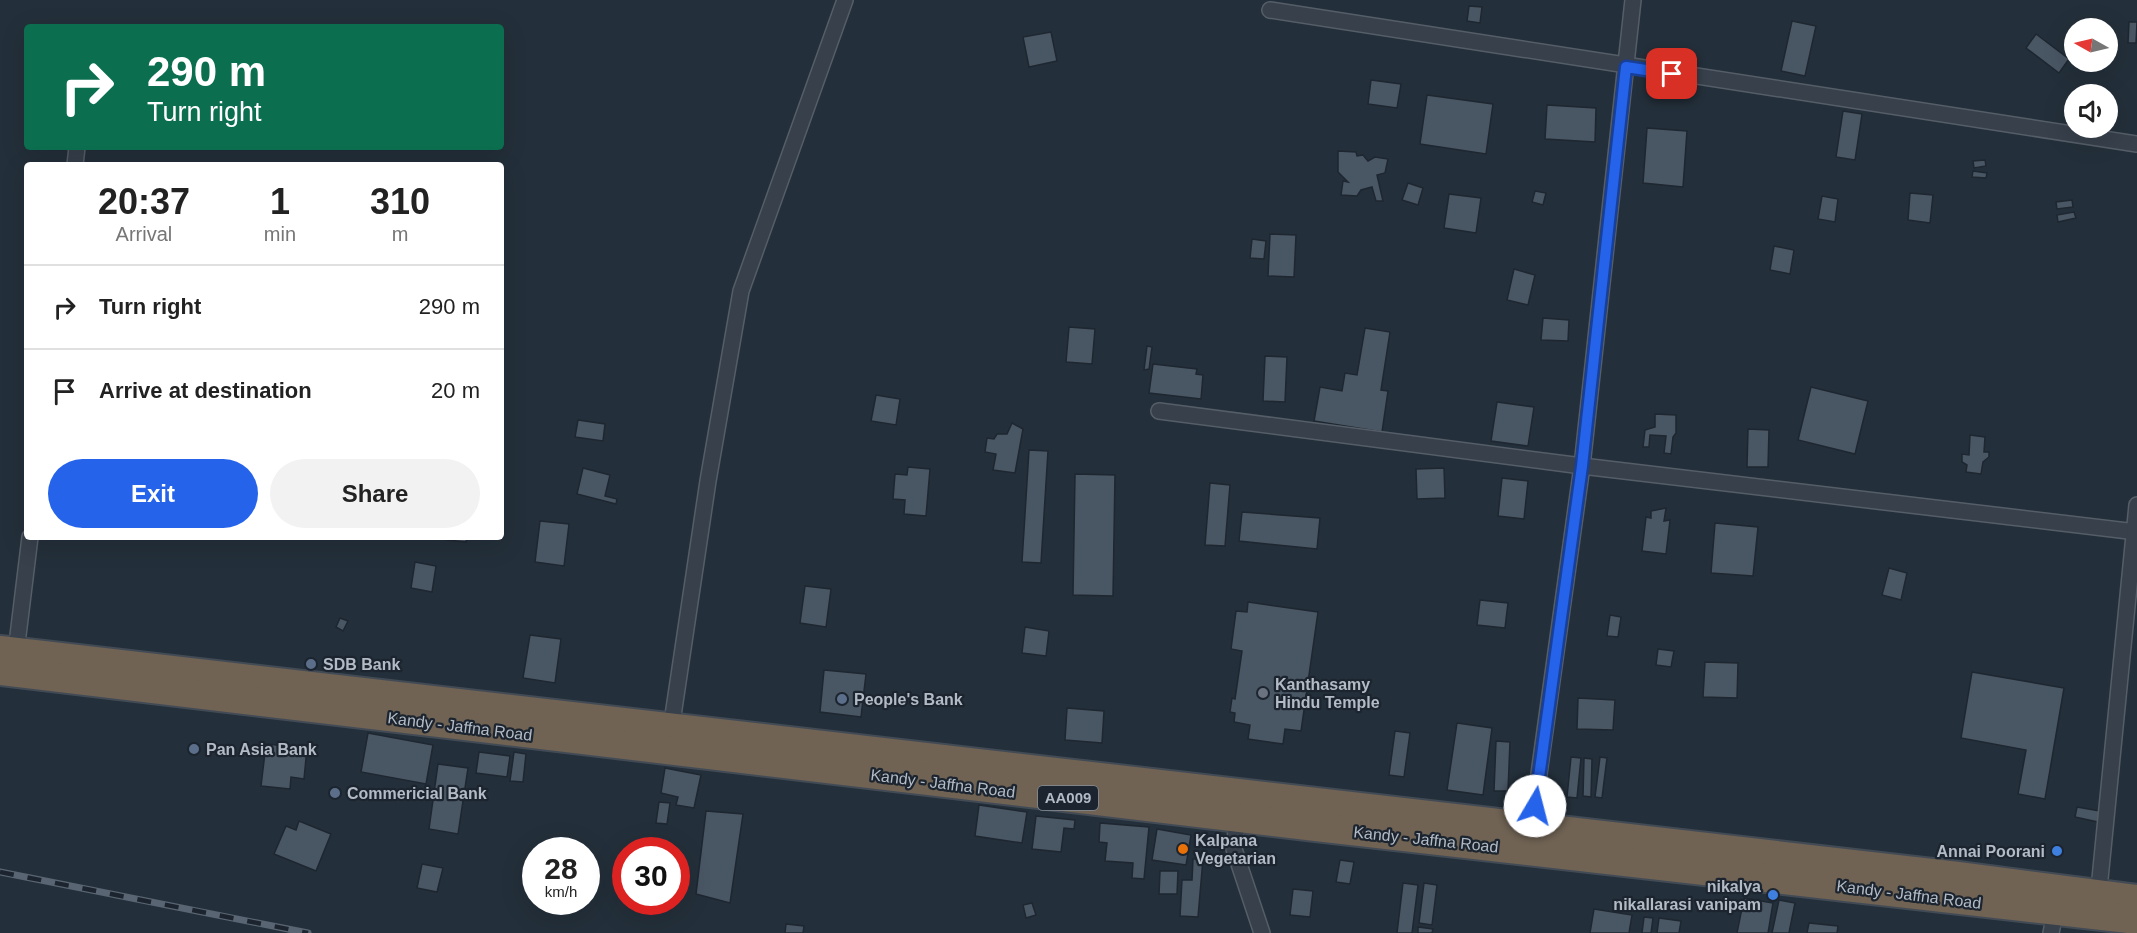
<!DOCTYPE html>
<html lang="en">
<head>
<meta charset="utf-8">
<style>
  :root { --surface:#fff; --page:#f2f2f2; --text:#222; --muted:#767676; --line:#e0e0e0; --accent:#2563eb }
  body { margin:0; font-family:Arial,sans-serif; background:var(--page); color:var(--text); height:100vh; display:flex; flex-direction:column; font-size:22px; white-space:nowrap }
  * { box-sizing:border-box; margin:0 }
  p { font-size:20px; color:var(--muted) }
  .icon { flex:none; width:33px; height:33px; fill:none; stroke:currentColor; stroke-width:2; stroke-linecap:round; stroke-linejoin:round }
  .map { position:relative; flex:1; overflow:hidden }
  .panel { position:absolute; left:24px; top:162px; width:480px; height:378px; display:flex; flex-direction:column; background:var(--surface); border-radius:6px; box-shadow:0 6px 24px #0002 }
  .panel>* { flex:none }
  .banner { position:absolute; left:24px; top:24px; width:480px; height:126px; border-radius:6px; box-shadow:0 6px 24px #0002; background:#0b6e4f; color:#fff; overflow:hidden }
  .needle { width:39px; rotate:278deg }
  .controls { position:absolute; left:2064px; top:18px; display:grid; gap:12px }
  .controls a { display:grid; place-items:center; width:54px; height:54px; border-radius:50%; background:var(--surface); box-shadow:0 6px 24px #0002; font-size:30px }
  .speed { position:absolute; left:522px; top:837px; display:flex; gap:12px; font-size:30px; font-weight:700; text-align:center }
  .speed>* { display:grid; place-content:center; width:78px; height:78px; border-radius:50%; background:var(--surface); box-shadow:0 6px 24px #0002; line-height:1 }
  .speed small { font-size:15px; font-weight:400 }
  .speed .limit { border:9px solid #d22; background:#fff; color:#111 }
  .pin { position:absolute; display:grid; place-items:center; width:51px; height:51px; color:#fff; margin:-26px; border-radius:12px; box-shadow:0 3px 9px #0006 }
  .me { position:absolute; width:66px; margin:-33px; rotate:8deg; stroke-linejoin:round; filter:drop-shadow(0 0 4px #0008) }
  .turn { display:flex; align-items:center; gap:21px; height:126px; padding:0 24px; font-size:27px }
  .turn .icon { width:78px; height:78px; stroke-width:2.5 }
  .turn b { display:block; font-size:42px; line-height:51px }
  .eta { display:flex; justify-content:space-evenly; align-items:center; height:102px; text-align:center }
  .eta b { font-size:36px; font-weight:800; line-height:42px }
  .action { display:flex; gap:12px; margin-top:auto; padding:12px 24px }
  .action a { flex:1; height:69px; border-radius:36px; background:var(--accent); color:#fff; font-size:24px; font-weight:800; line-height:69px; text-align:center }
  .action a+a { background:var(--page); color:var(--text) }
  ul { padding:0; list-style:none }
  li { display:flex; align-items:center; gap:18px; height:84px; padding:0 24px; border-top:2px solid var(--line) }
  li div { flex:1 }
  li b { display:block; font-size:22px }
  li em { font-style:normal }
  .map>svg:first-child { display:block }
  .building { fill:#495663; stroke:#1e2731; stroke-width:1.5 }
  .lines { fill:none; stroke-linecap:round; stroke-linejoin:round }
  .street-casing { stroke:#555e68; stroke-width:18 }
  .highway-casing { stroke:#424b55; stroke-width:32 }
  .street { stroke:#37404b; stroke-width:15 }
  .highway { stroke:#706354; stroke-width:28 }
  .rail-casing { stroke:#596572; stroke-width:7 }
  .rail { stroke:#1c252f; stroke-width:4.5; stroke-dasharray:14; stroke-linecap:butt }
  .route-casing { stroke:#184099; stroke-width:15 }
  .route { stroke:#2563eb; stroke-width:10 }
  .service-dot { fill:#5c6f8a; stroke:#1c252f; stroke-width:2 }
  .worship-dot { fill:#6b7280; stroke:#1c252f; stroke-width:2 }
  .food-dot { fill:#e8710a; stroke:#1c252f; stroke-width:2 }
  .shop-dot { fill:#3f7fe0; stroke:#1c252f; stroke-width:2 }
  .labels { text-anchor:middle; stroke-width:4.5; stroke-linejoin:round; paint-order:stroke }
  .shield { fill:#1c252f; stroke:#858e99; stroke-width:1.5 }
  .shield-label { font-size:15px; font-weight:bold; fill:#b2bbc6 }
  .poi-label { font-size:16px; font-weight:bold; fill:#b2bbc6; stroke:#1c252f; text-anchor:start }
  .street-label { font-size:16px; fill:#b2bbc6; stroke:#1c252f }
</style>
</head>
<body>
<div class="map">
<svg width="2137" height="933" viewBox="0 0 2137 933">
  <rect width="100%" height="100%" fill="#232f3a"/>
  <!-- building -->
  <g class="building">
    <polygon points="1469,6 1482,7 1480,23 1467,21"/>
    <polygon points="1792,21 1816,26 1805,76 1781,71"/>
    <polygon points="2129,22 2137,22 2136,43 2128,43"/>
    <polygon points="1051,32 1057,61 1029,67 1023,37"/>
    <polygon points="2036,34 2069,59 2059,73 2026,48"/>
    <polygon points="1371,80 1401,84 1397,108 1368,104"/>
    <polygon points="1427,95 1493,104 1486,154 1420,144"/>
    <polygon points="1547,105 1596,108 1595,142 1545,139"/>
    <polygon points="1843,111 1862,114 1855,160 1836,157"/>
    <polygon points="1647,128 1687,131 1683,187 1643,183"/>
    <polygon points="1338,151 1356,152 1357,156 1363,155 1368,161 1375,157 1388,159 1385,173 1377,175 1383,201 1376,201 1372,187 1361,190 1357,196 1341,195 1343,181 1348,182 1338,172"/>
    <polygon points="1985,160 1986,166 1974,168 1973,161"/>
    <polygon points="1973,171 1987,173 1986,178 1972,177"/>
    <polygon points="1408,183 1423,188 1418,205 1402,200"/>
    <polygon points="1535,191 1546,193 1543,205 1532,202"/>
    <polygon points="1910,193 1933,195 1930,223 1908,220"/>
    <polygon points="1449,194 1481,198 1476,233 1444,228"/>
    <polygon points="1822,196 1838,199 1835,222 1818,219"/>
    <polygon points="2072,200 2073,207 2057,209 2056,202"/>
    <polygon points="2074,212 2076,218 2058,222 2057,215"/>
    <polygon points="1270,234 1296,235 1294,277 1268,276"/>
    <polygon points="1252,239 1266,241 1264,259 1250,258"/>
    <polygon points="1774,246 1794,250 1790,274 1770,270"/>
    <polygon points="1514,269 1535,275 1528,305 1507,300"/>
    <polygon points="1543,318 1569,320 1568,341 1541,340"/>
    <polygon points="1069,327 1095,329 1092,364 1066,362"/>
    <polygon points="1365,328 1390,332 1381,390 1388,391 1382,432 1314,421 1320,387 1342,391 1345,373 1357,375"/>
    <polygon points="1147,346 1152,347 1149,369 1144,370"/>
    <polygon points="1265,356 1287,357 1285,402 1263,401"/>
    <polygon points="1153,364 1197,369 1196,374 1203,375 1201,399 1149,393"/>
    <polygon points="1811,387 1868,401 1855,454 1798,440"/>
    <polygon points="876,395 900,399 896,425 871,421"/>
    <polygon points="1497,402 1534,407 1528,446 1491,441"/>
    <polygon points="1655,414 1676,415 1676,433 1673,437 1671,454 1664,453 1666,436 1650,435 1649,447 1643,447 1645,430 1655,427"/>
    <polygon points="578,420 605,424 603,441 575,437"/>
    <polygon points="1012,423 1023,429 1015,473 993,470 996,454 985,452 987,438 994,439 997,434 1007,434"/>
    <polygon points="1748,429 1769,430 1768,467 1747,467"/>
    <polygon points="1970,435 1985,437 1984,452 1989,452 1989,457 1983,462 1981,474 1966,472 1967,465 1962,462 1962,454 1969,455"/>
    <polygon points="1029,450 1048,451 1041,563 1022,562"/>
    <polygon points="908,467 930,469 926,516 904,514 905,500 893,499 895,474 907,475"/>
    <polygon points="583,468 610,475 605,496 617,499 616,504 577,494"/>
    <polygon points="1444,468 1445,498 1417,499 1416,469"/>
    <polygon points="1075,474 1115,475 1113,596 1073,595"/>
    <polygon points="1502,478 1528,481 1524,519 1498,516"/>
    <polygon points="1210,483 1230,485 1225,546 1205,545"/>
    <polygon points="1666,508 1664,521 1670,520 1666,554 1642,551 1646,517 1651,518 1651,511"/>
    <polygon points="1242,512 1320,518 1317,549 1239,541"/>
    <polygon points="540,521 569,524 564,566 535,562"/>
    <polygon points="1715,523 1758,527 1753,576 1711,573"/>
    <polygon points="448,537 467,537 466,542 447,540"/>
    <polygon points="415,562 436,566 432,592 411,588"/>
    <polygon points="1889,568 1907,573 1901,600 1882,595"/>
    <polygon points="805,586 831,589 826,627 800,623"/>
    <polygon points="1480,600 1508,603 1505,628 1477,625"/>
    <polygon points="1248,602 1318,612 1301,731 1285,729 1283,744 1248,739 1250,725 1234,722 1235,713 1230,712 1232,698 1235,699 1242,651 1231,649 1236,611 1247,612"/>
    <polygon points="1610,615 1621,617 1618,637 1607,636"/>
    <polygon points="340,618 348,621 343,631 336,627"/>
    <polygon points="1025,627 1049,631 1046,656 1022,653"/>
    <polygon points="530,635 561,639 555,683 523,678"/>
    <polygon points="1658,649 1674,651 1671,667 1656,665"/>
    <polygon points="1705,662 1738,663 1737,698 1703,697"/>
    <polygon points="824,670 866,674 861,717 820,712"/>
    <polygon points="1972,672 2064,688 2045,799 2018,794 2026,750 1961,738"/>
    <polygon points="1578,698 1615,700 1613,730 1577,729"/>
    <polygon points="1067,708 1104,711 1102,743 1065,740"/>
    <polygon points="1457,723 1492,728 1483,795 1447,790"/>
    <polygon points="1395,731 1410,733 1404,777 1389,775"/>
    <polygon points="368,733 433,745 426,784 361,772"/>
    <polygon points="1496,741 1510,742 1508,791 1494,791"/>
    <polygon points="266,744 307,748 304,779 291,777 290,789 261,786"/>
    <polygon points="479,752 510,756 507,777 476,773"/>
    <polygon points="514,752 526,754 523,782 510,781"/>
    <polygon points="1571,757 1581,758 1577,798 1567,797"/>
    <polygon points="1600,757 1607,758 1602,798 1595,797"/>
    <polygon points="1584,758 1592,759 1591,797 1583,796"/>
    <polygon points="438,764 468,768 458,834 429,829"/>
    <polygon points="665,768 701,775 694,808 676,805 678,797 661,793"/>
    <polygon points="659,802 670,803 667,824 656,823"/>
    <polygon points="979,805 1027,812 1022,843 975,836"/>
    <polygon points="2077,807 2100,811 2098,822 2075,817"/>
    <polygon points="706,811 743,814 730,903 696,894"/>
    <polygon points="1036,816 1075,820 1074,829 1064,828 1061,852 1032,849"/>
    <polygon points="299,821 331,834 316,871 274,854 286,826 296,830"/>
    <polygon points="1100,823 1149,827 1144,879 1132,878 1133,863 1105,861 1107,843 1099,842"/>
    <polygon points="1157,829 1191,835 1186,865 1152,860"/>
    <polygon points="1193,859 1203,859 1198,917 1180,916 1182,880 1192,880"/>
    <polygon points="1340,860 1354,862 1350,884 1336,882"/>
    <polygon points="422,864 443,868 437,892 417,888"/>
    <polygon points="1160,871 1178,871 1177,894 1159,894"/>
    <polygon points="1403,883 1418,885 1412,933 1397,933"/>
    <polygon points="1424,883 1437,885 1432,925 1419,923"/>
    <polygon points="1293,889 1313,891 1310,917 1290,915"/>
    <polygon points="1744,898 1773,903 1768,933 1737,933"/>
    <polygon points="1779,900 1795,903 1789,933 1772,933"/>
    <polygon points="1032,903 1036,915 1026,918 1023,905"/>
    <polygon points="1594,909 1632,915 1629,933 1590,933"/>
    <polygon points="1644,917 1653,918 1651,933 1642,933"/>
    <polygon points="1659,918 1681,921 1679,933 1657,933"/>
    <polygon points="1809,923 1838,926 1837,933 1807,933"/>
    <polygon points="786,924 804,926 803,933 785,933"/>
    <polygon points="1418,927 1433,929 1432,933 1418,933"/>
  </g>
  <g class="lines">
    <defs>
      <g id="street">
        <polyline points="1270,10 2137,144"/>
        <polyline points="75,165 77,147"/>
        <polyline points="1159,411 1582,466 2137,532"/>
        <polyline points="16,652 30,537"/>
        <polyline points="671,729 708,481 741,291 845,0"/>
        <polyline points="1238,812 1234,849 1262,933"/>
        <polyline points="1531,831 1582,466 1633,0"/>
        <polyline points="2098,899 2137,505"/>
        <polyline points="2051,933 2055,913"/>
      </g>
      <g id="highway">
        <polyline points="0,650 1958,876 2137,899"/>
        <polyline points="0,671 1316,827 2137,920"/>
      </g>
    </defs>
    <!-- street casing -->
    <use href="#street" class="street-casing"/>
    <!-- highway casing -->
    <use href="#highway" class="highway-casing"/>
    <!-- street -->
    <use href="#street" class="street"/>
    <!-- highway -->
    <use href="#highway" class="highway"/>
    <defs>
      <polyline id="rail" points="0,872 308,933"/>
    </defs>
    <!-- rail casing -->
    <use href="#rail" class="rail-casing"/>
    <!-- rail -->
    <use href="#rail" class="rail"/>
  </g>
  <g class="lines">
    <defs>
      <polyline id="route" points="1535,806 1582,466 1626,67 1672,74"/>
    </defs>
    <!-- route casing -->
    <use href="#route" class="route-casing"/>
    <!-- route -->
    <use href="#route" class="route"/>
  </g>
  <!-- markers -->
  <g class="service-dot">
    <circle cx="311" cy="664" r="6"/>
    <circle cx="842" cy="699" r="6"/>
    <circle cx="194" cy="749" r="6"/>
    <circle cx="335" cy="793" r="6"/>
  </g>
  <circle class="worship-dot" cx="1263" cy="693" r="6"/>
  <circle class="food-dot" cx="1183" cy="849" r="6"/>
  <g class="shop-dot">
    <circle cx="2057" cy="851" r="6"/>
    <circle cx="1773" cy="895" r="6"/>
  </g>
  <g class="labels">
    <!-- shield labels -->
    <rect class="shield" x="1038" y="786" width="60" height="24" rx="4.5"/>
    <g class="shield-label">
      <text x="1068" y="803">AA009</text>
    </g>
    <!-- poi labels -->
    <g class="poi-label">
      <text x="323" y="670">SDB Bank</text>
      <text x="1275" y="690">Kanthasamy<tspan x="1275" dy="18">Hindu Temple</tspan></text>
      <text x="854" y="705">People's Bank</text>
      <text x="206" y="755">Pan Asia Bank</text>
      <text x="347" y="799">Commericial Bank</text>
      <text x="1195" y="846">Kalpana<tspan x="1195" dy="18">Vegetarian</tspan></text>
      <text x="2045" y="857" text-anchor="end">Annai Poorani</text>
      <text x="1761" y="892" text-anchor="end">nikalya<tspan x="1761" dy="18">nikallarasi vanipam</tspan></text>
    </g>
    <!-- street labels -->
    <g class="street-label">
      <text transform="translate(460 726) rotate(7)" y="6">Kandy - Jaffna Road</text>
      <text transform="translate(943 783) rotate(7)" y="6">Kandy - Jaffna Road</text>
      <text transform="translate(1426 839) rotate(6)" y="6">Kandy - Jaffna Road</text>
      <text transform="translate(1909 894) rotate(7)" y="6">Kandy - Jaffna Road</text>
    </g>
  </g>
</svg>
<div class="controls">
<a><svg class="needle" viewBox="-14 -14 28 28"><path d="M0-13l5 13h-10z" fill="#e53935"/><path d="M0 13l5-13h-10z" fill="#767676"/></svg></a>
<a><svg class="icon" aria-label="sound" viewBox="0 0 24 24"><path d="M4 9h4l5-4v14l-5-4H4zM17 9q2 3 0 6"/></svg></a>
</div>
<div class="speed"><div>28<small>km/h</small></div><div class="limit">30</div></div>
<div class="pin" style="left:1672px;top:74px;background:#d93025"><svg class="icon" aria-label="arrive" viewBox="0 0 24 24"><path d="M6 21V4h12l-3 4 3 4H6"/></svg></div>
<svg class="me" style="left:1535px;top:806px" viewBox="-20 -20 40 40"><circle r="19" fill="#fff"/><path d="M0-13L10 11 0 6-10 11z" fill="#2563eb"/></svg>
<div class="banner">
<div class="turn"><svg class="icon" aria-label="right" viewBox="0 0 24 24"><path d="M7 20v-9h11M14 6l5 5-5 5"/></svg><div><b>290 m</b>Turn right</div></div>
</div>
<section class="panel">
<div class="eta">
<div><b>20:37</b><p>Arrival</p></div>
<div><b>1</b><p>min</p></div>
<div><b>310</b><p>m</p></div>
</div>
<ul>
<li><svg class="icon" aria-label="right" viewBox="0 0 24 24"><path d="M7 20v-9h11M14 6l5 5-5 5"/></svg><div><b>Turn right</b></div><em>290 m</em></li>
<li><svg class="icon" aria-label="arrive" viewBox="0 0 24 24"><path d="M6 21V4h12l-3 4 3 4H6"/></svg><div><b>Arrive at destination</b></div><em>20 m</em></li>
</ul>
<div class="action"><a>Exit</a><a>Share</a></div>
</section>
</div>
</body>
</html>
